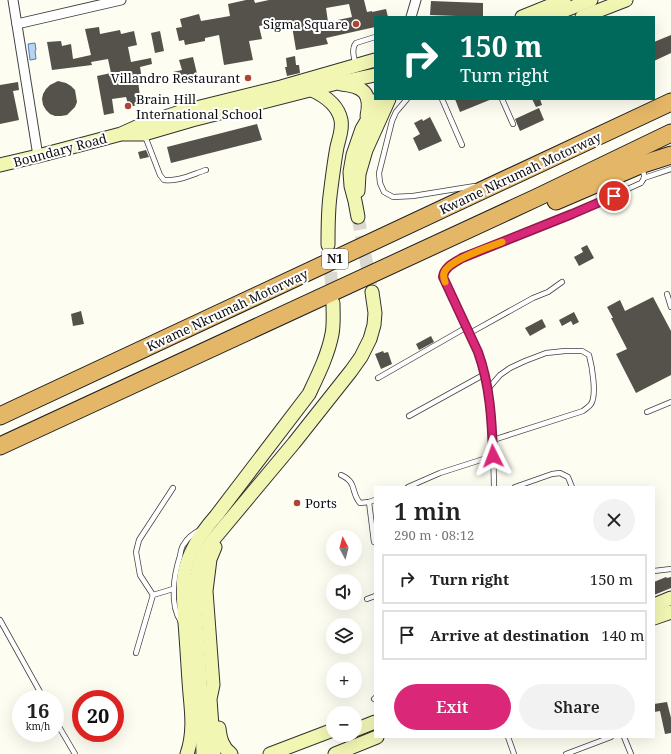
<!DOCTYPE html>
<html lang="en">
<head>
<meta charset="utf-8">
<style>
  :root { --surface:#fff; --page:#f2f2f2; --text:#222; --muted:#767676; --line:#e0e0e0; --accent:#db2777 }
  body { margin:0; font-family:"Noto Serif",serif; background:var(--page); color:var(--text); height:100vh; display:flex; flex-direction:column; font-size:15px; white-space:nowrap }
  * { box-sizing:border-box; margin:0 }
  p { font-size:13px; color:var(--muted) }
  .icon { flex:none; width:22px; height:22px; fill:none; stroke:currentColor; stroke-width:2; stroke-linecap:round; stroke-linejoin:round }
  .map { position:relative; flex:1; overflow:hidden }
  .panel { position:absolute; left:374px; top:486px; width:281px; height:252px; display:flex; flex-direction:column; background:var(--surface); border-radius:0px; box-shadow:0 4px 16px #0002 }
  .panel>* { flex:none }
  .banner { position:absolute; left:374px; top:16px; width:281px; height:84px; border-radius:0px; box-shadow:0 4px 16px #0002; background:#00695c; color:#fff; overflow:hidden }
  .needle { width:26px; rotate:353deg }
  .tools { position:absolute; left:326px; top:530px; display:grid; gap:8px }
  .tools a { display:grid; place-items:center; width:36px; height:36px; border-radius:50%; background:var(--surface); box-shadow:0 4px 16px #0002; font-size:20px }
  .speed { position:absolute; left:12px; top:690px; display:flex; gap:8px; font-size:20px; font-weight:700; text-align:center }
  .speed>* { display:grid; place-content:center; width:52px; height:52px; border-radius:50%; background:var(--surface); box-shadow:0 4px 16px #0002; line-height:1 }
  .speed small { font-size:10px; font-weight:400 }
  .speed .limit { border:6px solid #d22; background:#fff; color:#111 }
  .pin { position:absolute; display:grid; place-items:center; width:34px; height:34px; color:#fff; margin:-17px; border:2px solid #fff; border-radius:50%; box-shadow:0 1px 4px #0007 }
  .me { position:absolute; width:44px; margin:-22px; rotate:357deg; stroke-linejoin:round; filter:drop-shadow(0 0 3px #0008) }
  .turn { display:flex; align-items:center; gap:14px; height:84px; padding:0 20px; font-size:18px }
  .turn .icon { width:52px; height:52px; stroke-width:2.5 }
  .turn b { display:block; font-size:28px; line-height:34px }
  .round { display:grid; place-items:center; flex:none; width:42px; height:42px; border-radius:21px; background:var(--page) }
  .head { display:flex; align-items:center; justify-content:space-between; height:68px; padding:0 20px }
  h1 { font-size:24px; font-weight:600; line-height:30px }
  .button { display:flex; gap:8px; margin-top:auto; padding:8px 20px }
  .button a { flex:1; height:46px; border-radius:24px; background:var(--accent); color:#fff; font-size:16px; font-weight:600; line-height:46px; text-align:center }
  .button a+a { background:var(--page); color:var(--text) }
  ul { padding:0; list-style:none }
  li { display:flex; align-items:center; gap:12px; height:50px; margin:0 8px 6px; padding:0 12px; border:2px solid var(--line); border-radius:0px }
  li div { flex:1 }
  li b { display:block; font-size:15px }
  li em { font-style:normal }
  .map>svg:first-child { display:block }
  .water { fill:#bad3ef; stroke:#497cbf }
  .building { fill:#55514b; fill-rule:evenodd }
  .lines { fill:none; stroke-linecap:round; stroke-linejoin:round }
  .secondary-tunnel { stroke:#d9d9cf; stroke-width:13; stroke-dasharray:13 6; stroke-linecap:butt }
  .service-casing { stroke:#414141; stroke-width:6 }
  .minor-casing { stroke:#414141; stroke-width:11 }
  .secondary-casing { stroke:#303030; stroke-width:15 }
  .motorway-casing { stroke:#1f1f1f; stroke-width:19 }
  .service { stroke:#fff; stroke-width:4.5 }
  .minor { stroke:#fff; stroke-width:9 }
  .secondary { stroke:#f2f6b3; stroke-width:13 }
  .motorway { stroke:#e4b667; stroke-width:17 }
  .route-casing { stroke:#8e194d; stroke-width:10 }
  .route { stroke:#db2777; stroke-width:7 }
  .slow { stroke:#f59e0b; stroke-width:7 }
  .poi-dot { fill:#af4435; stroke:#fff; stroke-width:1.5 }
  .labels { text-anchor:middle; stroke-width:4; stroke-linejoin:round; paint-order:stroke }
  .shield { fill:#fff; stroke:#565656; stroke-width:1 }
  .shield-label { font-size:12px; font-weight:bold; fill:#0e0e0e }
  .poi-label { font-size:13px; fill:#0e0e0e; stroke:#fff; text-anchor:end }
  .street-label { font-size:13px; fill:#0e0e0e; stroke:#fff }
</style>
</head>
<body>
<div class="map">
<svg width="671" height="754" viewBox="0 0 671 754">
  <rect width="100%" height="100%" fill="#fdfdf1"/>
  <!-- water -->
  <polygon class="water" points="35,43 36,50 35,51 36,59 30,60 28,44"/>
  <!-- building -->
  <g class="building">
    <path d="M246,0H254L255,3L269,0H364L367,12L372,11V12L386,9L388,17H375V27L326,38L328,44L296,50L291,20L259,26L262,39L249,41L253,60L224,65L219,35L205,38V41L185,45L184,40L179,41L176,28L182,27L180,19L199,14L201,21L230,16L228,4ZM349,4L352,17L328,22L326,8Z"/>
    <polygon points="431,1 483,3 483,17 430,15"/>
    <polygon points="99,27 100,34 120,30 121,34 134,31 137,45 128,47 131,62 151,58 152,64 140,67 142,79 138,80 140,97 144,96 146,103 129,107 126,97 112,99 114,113 104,115 97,76 111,73 108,59 91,62 92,65 52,70 47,42 61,41 62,46 71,44 73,59 91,55 85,29"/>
    <polygon points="160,31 164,51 155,53 151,33"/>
    <polygon points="671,35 671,53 654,61 654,42"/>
    <polygon points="295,56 296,65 299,65 300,73 287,76 285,67 287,67 286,58"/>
    <polygon points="193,57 198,78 176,83 173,72 182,70 179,60"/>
    <polygon points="58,81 66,83 71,86 75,90 77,102 75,107 67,115 61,116 55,116 50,114 46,110 43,105 42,99 43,94 46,89 50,85"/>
    <polygon points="18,82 19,90 13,91 19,120 0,124 0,85"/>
    <polygon points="455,99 492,99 460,112"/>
    <polygon points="532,99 540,99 542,105 536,107"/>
    <polygon points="539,108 544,120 520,131 515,119"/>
    <polygon points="430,117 442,141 419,151 413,138 420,134 414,123 422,119 423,121"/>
    <polygon points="257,124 262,140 171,163 167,147"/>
    <polygon points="146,150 149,157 140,159 138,152"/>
    <polygon points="587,245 594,258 579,266 574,257 583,252 581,248"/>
    <polygon points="653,297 671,331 671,375 636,393 616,354 627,349 611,318 613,318 607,307 620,300 625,311"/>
    <polygon points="81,311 84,324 73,326 71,314"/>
    <polygon points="574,312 579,322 573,325 571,321 562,326 559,320"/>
    <polygon points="542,319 546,327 530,336 525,328"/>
    <polygon points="431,336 434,342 419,350 416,344"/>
    <polygon points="383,351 384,353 388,352 392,364 381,369 375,354"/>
    <polygon points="666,577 667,578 671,577 671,588 654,595 654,582"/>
    <polygon points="667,702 671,718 671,733 665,734 660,711 654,712 654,704"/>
  </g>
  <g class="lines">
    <!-- secondary-tunnel -->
    <g class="secondary-tunnel">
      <polyline points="358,217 372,292"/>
      <polyline points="329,253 333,301"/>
    </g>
    <defs>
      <g id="service">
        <path d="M356,65C354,58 351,49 356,43L375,37"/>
        <polyline points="407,99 396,112 392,121 379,173 380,183 384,192 393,197 413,196 475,186"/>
        <polyline points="442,99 462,145"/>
        <polyline points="502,99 513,124"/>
        <path d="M145,136L160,175L164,180C178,182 193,174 206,170"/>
        <polyline points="644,178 671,169"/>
        <polyline points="667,294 671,307"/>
        <polyline points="470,333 533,298 548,292 562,282"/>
        <polyline points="378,378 467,327"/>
        <path d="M488,389L500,375L510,368L525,361L546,353L565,351H582L589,355C592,366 597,395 591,404C589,407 585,409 583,411L493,440"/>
        <polyline points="647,412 671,402"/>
        <polyline points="409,416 485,374"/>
        <path d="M341,475C358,483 350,491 360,503L369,502L375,500"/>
        <polyline points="408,487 440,473 493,456"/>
        <path d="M494,487C493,442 493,395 479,352L443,277C444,267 454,263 462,258L572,214L641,183C645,178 645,175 642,169"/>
        <polyline points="515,487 552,474 560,473 568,477 572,487"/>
        <polyline points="369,502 374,542"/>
        <polyline points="654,571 671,569"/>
        <polyline points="153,595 140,575 136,552 139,540 173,488"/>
        <polyline points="367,599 375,596"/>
        <polyline points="0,620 44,699"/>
        <path d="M181,622C169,604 174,575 180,556C181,552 181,547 184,544C187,539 194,533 200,530"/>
        <polyline points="136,653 153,595 173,589"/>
        <polyline points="374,699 375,698"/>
        <polyline points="55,720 75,754"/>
        <polyline points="508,737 514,754"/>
        <polyline points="624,737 631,754"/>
        <polyline points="566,754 611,737"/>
      </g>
      <g id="minor">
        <polyline points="13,0 38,156"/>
        <polyline points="411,17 416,0"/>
        <polyline points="17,24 121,0"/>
      </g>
      <g id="secondary">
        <polyline points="522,17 564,0"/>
        <polyline points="548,17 591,0"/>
        <polyline points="582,17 626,0"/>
        <path d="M341,84C363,86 372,93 367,116"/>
        <path d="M312,90C325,96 338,105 341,120C343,129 339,138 337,147C334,163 332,180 330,196C328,212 328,229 328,245"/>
        <polyline points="124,134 144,134 192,120 337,83 375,75"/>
        <polyline points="0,165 38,156 121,134 141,125 180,112 281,87 375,60"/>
        <polyline points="358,191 359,174 366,150 389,99"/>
        <polyline points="358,217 355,201 351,186 350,172 353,155 362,129 372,112 378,99"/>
        <polyline points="654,605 671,598"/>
        <polyline points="654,618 671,612"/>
        <path d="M219,728C220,738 222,747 231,754"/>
        <polyline points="355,730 375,722"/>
        <path d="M187,754C194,734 192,714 190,694C188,670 187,647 185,623C184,608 182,590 184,575C188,552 201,533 216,516L309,394C318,375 328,355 332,334C334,324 333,313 333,303"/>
        <path d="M203,754C202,720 201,686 198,652C197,627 191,594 198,570C201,558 207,549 213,540L294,443L351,371L361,357L370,339L374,325L375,313L372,292"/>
        <polyline points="214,754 210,699 213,685 206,591 210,559 215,547"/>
        <polyline points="270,754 333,730"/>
        <polyline points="335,754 377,737"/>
      </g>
      <g id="motorway">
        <polyline points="556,201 640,165 671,155"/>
        <polyline points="0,416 671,102"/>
        <polyline points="0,446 536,198 671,133"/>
      </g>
    </defs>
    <!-- service casing -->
    <use href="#service" class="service-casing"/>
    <!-- minor casing -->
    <use href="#minor" class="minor-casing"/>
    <!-- secondary casing -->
    <use href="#secondary" class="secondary-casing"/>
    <!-- motorway casing -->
    <use href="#motorway" class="motorway-casing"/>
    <!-- service -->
    <use href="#service" class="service"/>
    <!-- minor -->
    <use href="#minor" class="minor"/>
    <!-- secondary -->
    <use href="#secondary" class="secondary"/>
    <!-- motorway -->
    <use href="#motorway" class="motorway"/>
  </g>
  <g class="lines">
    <defs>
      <path id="route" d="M493,456C492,421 490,385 478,352L443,277C444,267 454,263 462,258L572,214L614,196"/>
    </defs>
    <!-- route casing -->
    <use href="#route" class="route-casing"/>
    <!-- route -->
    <use href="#route" class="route"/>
    <!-- slow -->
    <path class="slow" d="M445,282C444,279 443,276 444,273C448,260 489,247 502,242"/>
  </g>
  <!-- markers -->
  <g class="poi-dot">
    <circle cx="356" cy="24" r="4"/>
    <circle cx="248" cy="78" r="4"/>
    <circle cx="128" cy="106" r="4"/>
    <circle cx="297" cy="503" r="4"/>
  </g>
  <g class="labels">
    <!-- shield labels -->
    <rect class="shield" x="322" y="249" width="26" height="20" rx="3"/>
    <g class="shield-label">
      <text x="335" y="263">N1</text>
    </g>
    <!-- poi labels -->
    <g class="poi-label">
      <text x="348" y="29">Sigma Square</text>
      <text x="240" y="83">Villandro Restaurant</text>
      <text x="136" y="104" text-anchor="start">Brain Hill<tspan x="136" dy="15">International School</tspan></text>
      <text x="305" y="508" text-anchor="start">Ports</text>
    </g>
    <!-- street labels -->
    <g class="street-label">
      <text transform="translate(60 150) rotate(-15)" y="5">Boundary Road</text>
      <text transform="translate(520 173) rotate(-25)" y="5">Kwame Nkrumah Motorway</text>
      <text transform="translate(227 310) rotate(-25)" y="5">Kwame Nkrumah Motorway</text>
    </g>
  </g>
</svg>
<div class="tools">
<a><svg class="needle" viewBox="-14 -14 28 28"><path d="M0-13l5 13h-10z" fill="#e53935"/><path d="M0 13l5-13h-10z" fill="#767676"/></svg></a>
<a><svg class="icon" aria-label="sound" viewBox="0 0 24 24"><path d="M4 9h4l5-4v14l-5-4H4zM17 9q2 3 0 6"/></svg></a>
<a><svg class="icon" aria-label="layers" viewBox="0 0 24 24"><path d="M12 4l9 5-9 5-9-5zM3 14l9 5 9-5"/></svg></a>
<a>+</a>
<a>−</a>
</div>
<div class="speed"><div>16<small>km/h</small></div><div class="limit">20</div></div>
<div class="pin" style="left:614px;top:196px;background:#d93025"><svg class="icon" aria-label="arrive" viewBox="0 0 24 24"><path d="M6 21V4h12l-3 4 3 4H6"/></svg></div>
<svg class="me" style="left:493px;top:456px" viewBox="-20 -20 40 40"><path d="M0-17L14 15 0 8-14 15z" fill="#db2777" stroke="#fff" stroke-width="4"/></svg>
<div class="banner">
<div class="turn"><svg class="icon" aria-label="right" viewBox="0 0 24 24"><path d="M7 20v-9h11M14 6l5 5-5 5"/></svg><div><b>150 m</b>Turn right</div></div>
</div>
<section class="panel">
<div class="head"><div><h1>1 min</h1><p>290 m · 08:12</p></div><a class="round"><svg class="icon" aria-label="close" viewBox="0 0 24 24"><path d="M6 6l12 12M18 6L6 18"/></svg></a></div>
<ul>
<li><svg class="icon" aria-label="right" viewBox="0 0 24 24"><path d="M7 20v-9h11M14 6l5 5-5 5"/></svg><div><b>Turn right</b></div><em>150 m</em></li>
<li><svg class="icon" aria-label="arrive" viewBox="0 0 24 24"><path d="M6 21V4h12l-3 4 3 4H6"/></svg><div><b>Arrive at destination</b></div><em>140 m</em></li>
</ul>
<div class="button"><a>Exit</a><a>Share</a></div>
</section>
</div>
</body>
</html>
